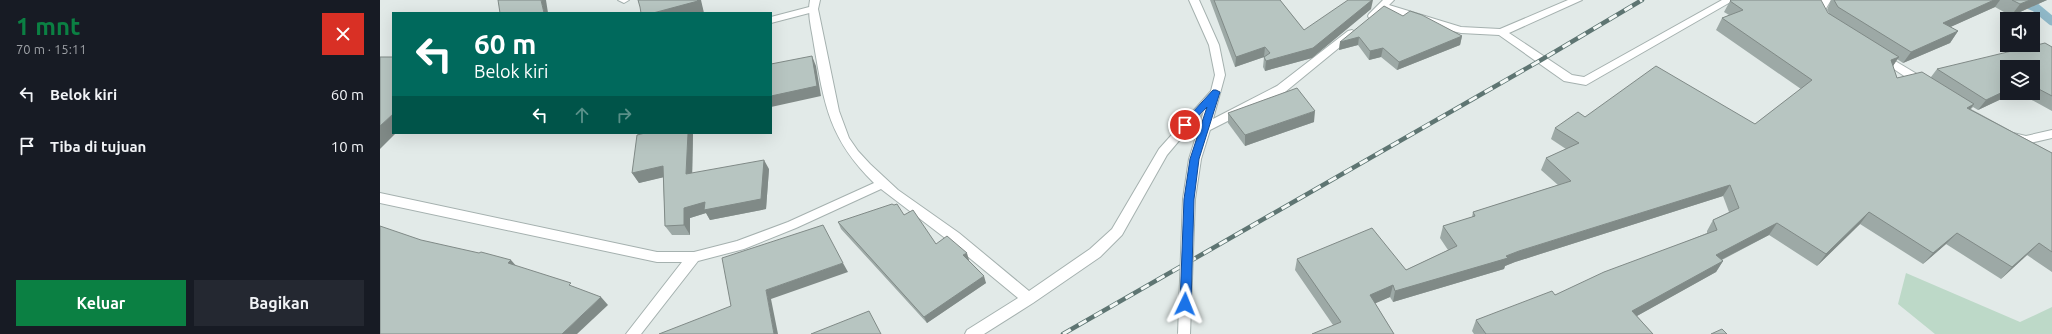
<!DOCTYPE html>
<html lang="id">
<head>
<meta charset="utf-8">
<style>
  :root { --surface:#171b24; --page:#242831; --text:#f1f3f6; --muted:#9ea1a6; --accent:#0b8043 }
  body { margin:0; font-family:Ubuntu,sans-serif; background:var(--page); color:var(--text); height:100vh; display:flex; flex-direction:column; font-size:15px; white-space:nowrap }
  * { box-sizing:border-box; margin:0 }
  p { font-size:13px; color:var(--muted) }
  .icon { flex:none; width:22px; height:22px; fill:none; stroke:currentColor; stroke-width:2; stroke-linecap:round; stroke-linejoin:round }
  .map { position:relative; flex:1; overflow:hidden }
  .side { display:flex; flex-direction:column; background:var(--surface); width:380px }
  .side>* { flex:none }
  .top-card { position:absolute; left:12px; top:12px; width:380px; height:122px; border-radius:0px; box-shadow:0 4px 16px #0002; background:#00695c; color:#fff; overflow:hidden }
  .controls { position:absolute; left:1620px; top:12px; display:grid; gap:8px }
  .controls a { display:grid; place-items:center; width:40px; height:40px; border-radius:0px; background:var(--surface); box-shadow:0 4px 16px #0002; font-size:20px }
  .pin { position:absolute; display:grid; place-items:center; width:34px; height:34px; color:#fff; margin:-17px; border:2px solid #fff; border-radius:50%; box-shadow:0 1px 4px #0007 }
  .me { position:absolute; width:44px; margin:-22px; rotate:2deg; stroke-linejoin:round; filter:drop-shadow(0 0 3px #0008) }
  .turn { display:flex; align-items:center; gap:14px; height:84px; padding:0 16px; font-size:18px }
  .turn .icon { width:52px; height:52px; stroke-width:2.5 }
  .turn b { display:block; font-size:28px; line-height:34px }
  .lanes { display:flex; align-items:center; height:38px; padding:0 16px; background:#0003; justify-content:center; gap:20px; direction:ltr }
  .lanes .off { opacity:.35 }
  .round { display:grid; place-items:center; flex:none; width:42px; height:42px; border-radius:0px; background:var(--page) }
  .overview { display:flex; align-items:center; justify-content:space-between; height:68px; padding:0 16px }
  h1 { font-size:24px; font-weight:700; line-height:30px; color:var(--accent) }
  .primary-button { display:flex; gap:8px; margin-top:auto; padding:8px 16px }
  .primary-button a { flex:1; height:46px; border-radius:0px; background:var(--accent); color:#fff; font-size:16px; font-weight:700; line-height:46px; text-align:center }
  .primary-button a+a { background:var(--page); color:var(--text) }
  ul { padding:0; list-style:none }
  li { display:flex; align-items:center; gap:12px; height:52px; padding:0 16px }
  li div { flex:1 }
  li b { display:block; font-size:15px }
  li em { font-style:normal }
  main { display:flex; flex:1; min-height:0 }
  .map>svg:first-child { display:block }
  .green { fill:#bdd9c8 }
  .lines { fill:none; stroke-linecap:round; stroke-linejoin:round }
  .stream { stroke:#90b9c9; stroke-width:9 }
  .service-casing { stroke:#a5b1af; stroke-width:2 }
  .minor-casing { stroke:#a5b1af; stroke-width:2 }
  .service { fill:#fff; fill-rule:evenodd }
  .minor { fill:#fff; fill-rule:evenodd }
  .rail-casing { stroke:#5e7572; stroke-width:4.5 }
  .rail { stroke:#f2f7f5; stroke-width:3; stroke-dasharray:9; stroke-linecap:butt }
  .minor-bridge-casing { stroke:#a5b1af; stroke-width:14; stroke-linecap:butt }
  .minor-bridge { stroke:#fff; stroke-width:12 }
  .wall { fill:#9da9a6 }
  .shaded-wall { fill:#808a87 }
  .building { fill:#b7c5c1; stroke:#808a87 }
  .route { fill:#1a73e8; stroke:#114b97 }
</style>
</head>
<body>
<main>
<section class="side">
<div class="overview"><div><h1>1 mnt</h1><p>70 m · 15:11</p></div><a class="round" style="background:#d93025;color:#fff"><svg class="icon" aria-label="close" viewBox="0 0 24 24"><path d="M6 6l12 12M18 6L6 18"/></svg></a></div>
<ul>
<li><svg class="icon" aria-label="left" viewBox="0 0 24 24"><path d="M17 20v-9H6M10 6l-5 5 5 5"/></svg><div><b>Belok kiri</b></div><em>60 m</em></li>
<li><svg class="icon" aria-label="arrive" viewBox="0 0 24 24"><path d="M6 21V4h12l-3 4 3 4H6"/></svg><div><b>Tiba di tujuan</b></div><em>10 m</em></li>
</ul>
<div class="primary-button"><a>Keluar</a><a>Bagikan</a></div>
</section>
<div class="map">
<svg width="1672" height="334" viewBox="0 0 1672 334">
  <rect width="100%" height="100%" fill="#e2eae8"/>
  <!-- green -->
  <polygon class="green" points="1526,273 1640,322 1672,307 1672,334 1555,334 1518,304"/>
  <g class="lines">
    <!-- stream -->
    <polyline class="stream" points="1638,0 1655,7 1672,21"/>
    <defs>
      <g id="service">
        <polygon points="238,0 249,0 244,3"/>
        <polygon points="433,6 437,7 438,9 437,11 391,23 391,17"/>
      </g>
      <g id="minor">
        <path d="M430,0H440L438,9L459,111L469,138L478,151L490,164L518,190L579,233L649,291L710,249L732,229L779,149L831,91L835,75L829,45L809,0H819L839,45L845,75L833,119L897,86L968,31L972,30L977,33L905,92L830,130L821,159L815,199L813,202H805L803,199L809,159L824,111L787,155L742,235L720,257L653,303L604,334H585L587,330L638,298L569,241L501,189L416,228L364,249L318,261L261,334H246L302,262H277L0,203V193L277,252H314L357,241L408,222L494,183C449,139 444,104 434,45C432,30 427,15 430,0Z"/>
        <polygon points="1003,0 1014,0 1009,5 1081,27 1120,29 1188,0 1202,0 1129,33 1192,75 1204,77 1342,0 1354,0 1206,85 1184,81 1119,35 1081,33 1052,26 1004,10 997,18 989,18 988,16 989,14"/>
        <polygon points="1441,0 1451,0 1445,10 1449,19 1444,22 1440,21 1435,10"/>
        <polygon points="1500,52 1547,80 1548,83 1547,86 1539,86 1496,57 1495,55 1496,53"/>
        <polygon points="1672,130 1672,138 1646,144 1629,140 1627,137 1633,133 1646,136"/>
      </g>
    </defs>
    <!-- service casing -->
    <use href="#service" class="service-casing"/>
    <!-- minor casing -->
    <use href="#minor" class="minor-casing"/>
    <!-- service -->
    <use href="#service" class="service"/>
    <!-- minor -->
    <use href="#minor" class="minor"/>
    <defs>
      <polyline id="rail" points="683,334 1161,60 1262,0"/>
    </defs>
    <!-- rail casing -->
    <use href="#rail" class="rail-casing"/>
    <!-- rail -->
    <use href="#rail" class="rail"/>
    <defs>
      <polyline id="minor-bridge" points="804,334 809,199"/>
    </defs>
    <!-- minor-bridge casing -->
    <use href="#minor-bridge" class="minor-bridge-casing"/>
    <!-- minor-bridge -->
    <use href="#minor-bridge" class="minor-bridge"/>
  </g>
  <!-- wall -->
  <g class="wall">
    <polygon points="830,0 900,0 924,30 991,9 932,58 885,71 883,67 884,57 855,67"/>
    <polygon points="1451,0 1667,0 1631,16 1615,7 1570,27 1578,31 1570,43 1523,63 1517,59 1513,66 1517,78 1551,77 1557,69 1672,47 1672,111 1639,93 1653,93 1653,67 1627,93 1634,93 1598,110 1593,107 1591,109 1672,153 1672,272 1647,255 1621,279 1566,244 1543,264 1480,224 1437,266 1389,235 1342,260 1343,261 1336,272 1257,316 1273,334 1094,334 1092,331 1096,320 1175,295 1327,233 1327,231 1333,220 1349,212 1343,196 1135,262 1125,266 1124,269 1013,302 1010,297 995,303 1014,334 953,325 915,270 917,259 1026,270 1068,250 1060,238 1063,226 1092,217 1093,212 1178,185 1161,170 1166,158 1186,149 1171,139 1175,128 1205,117 1375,124 1421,89 1336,30 1342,18 1349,15 1344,12 1350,1 1449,13 1447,10"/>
    <polygon points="1023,16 1082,36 1080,45 1017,70 1001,57 989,60 978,45 959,50 960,42"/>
    <polygon points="848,113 934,122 865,146 848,123"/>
    <polygon points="313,133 312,173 389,169 386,209 330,220 326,213 310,218 310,235 292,235 285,226 283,177 259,183 252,173"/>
    <polygon points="524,215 556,244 589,260 588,260 606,283 547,323 461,229 458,222"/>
  </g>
  <!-- shaded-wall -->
  <g class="shaded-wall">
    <polygon points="161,0 166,0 168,13 164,13"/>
    <polygon points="317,0 321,0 324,13 273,13"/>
    <polygon points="992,0 993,0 991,9 932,58 885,71 886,61"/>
    <polygon points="1614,0 1620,0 1615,7 1555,34 1563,23"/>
    <polygon points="1650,0 1667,0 1631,16 1640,4"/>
    <polygon points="1578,31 1570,43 1523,63 1531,52"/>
    <polygon points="1082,36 1080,45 1017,70 1019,62"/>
    <polygon points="979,37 978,45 959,50 960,42"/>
    <polygon points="885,47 884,57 855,67 856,57"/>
    <polygon points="1003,48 1001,57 989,60 990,51"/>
    <polygon points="432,56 436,66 441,96 391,107 391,96"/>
    <polygon points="1519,57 1511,69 1511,60"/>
    <polygon points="1627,90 1627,93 1634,93 1598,110 1606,100"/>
    <polygon points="1594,104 1585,116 1587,108"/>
    <polygon points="935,111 934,122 865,146 865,135"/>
    <polygon points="13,114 13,133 16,133 0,149 0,126"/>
    <polygon points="308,133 313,133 312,184 306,174"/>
    <polygon points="384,160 389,169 386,209 330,220 326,213 310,218 310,235 304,225 304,208"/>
    <polygon points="283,166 289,176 259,183 252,173"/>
    <polygon points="1350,185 1343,196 1135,262 1125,266 1124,269 1013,302 1015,291 1126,256 1139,251"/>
    <polygon points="1489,212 1480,224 1437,266 1446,254"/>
    <polygon points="1397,223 1389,235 1329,266 1336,255"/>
    <polygon points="1577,233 1566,244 1543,264 1553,253"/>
    <polygon points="1659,243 1647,255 1621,279 1632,267"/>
    <polygon points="587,253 589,260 585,262 583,255"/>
    <polygon points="131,260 138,268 128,263"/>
    <polygon points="1343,261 1336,272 1246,322 1252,311"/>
    <polygon points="463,263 468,272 391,299 398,334 394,334 386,290"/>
    <polygon points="604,276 606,283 547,323 544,317"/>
    <polygon points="1013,285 1010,297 987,307 990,295"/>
    <polygon points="221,297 228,305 197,334 182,334"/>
  </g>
  <!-- building -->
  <g class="building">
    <polygon points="118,0 161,0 164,13 120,13"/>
    <polygon points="258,0 317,0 318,1 273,13 261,13 260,7"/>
    <polygon points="834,0 900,0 924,30 968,0 992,0 933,48 886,61 884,57 890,53 885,47 856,57"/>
    <polygon points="1351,0 1441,0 1448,13 1519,57 1511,60 1517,78 1542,72 1594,104 1587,108 1672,153 1672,252 1659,243 1632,267 1577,233 1553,253 1489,212 1446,254 1397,223 1336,255 1343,261 1252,311 1273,334 1106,334 1096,320 1172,291 1175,295 1224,272 1337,230 1333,220 1359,208 1350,185 1139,251 1126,256 1128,258 1015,291 1013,285 990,295 1014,334 932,334 961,322 917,259 992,228 1026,270 1077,246 1063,226 1095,216 1093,212 1191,181 1166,158 1199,143 1175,128 1198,112 1205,117 1276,66 1375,124 1432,80 1342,18 1363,10 1350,1"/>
    <polygon points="1454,0 1614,0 1563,23 1578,31 1531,52 1458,7"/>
    <polygon points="1632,0 1650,0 1640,4"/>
    <polygon points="1004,6 1023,16 1030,11 1042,15 1082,36 1019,62 1003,48 990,51 979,37 960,42"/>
    <polygon points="1665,43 1672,47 1672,96 1653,86 1653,67 1627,67 1627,90 1606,100 1557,69"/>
    <polygon points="432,56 437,86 391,96 391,64"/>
    <polygon points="0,57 13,57 13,114 0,126"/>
    <polygon points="917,88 935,111 865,135 848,113"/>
    <polygon points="265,133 308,133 306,174 384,160 381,199 324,210 325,202 304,208 304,225 285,226 283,166 252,173 257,135"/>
    <polygon points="512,204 514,205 517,204 524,215 533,210 556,244 567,236 587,253 583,255 604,276 544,317 458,222"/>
    <polygon points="443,225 463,263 386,290 394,334 279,334 351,306 342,258"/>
    <polygon points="0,226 41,240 99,253 101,252 131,260 128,263 191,283 189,285 221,297 182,334 0,334"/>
    <polygon points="489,311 501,334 431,334"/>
    <polygon points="1342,329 1347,334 1331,334"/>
  </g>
  <!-- route -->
  <polygon class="route" points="833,90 836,90 840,92 819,159 814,199 811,304 805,308 800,304 804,199 810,159 827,107 808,127 805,128 801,125"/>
</svg>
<div class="controls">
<a><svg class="icon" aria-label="sound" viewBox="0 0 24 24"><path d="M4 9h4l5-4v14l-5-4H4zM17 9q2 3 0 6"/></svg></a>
<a><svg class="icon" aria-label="layers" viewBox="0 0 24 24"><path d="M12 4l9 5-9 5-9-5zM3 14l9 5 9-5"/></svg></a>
</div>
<div class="pin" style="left:805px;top:125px;background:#d93025"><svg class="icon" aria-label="arrive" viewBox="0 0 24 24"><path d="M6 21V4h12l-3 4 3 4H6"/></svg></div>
<svg class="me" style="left:805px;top:304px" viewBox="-20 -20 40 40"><path d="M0-17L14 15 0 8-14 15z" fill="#1a73e8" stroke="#fff" stroke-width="4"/></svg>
<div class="top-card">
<div class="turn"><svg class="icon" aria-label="left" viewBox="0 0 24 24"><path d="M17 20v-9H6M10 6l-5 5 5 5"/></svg><div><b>60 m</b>Belok kiri</div></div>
<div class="lanes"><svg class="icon" aria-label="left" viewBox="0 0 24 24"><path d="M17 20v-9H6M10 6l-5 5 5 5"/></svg><svg class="icon off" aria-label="ahead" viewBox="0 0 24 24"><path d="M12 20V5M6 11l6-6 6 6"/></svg><svg class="icon off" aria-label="right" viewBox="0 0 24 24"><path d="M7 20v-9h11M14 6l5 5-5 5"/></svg></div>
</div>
</div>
</main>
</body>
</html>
